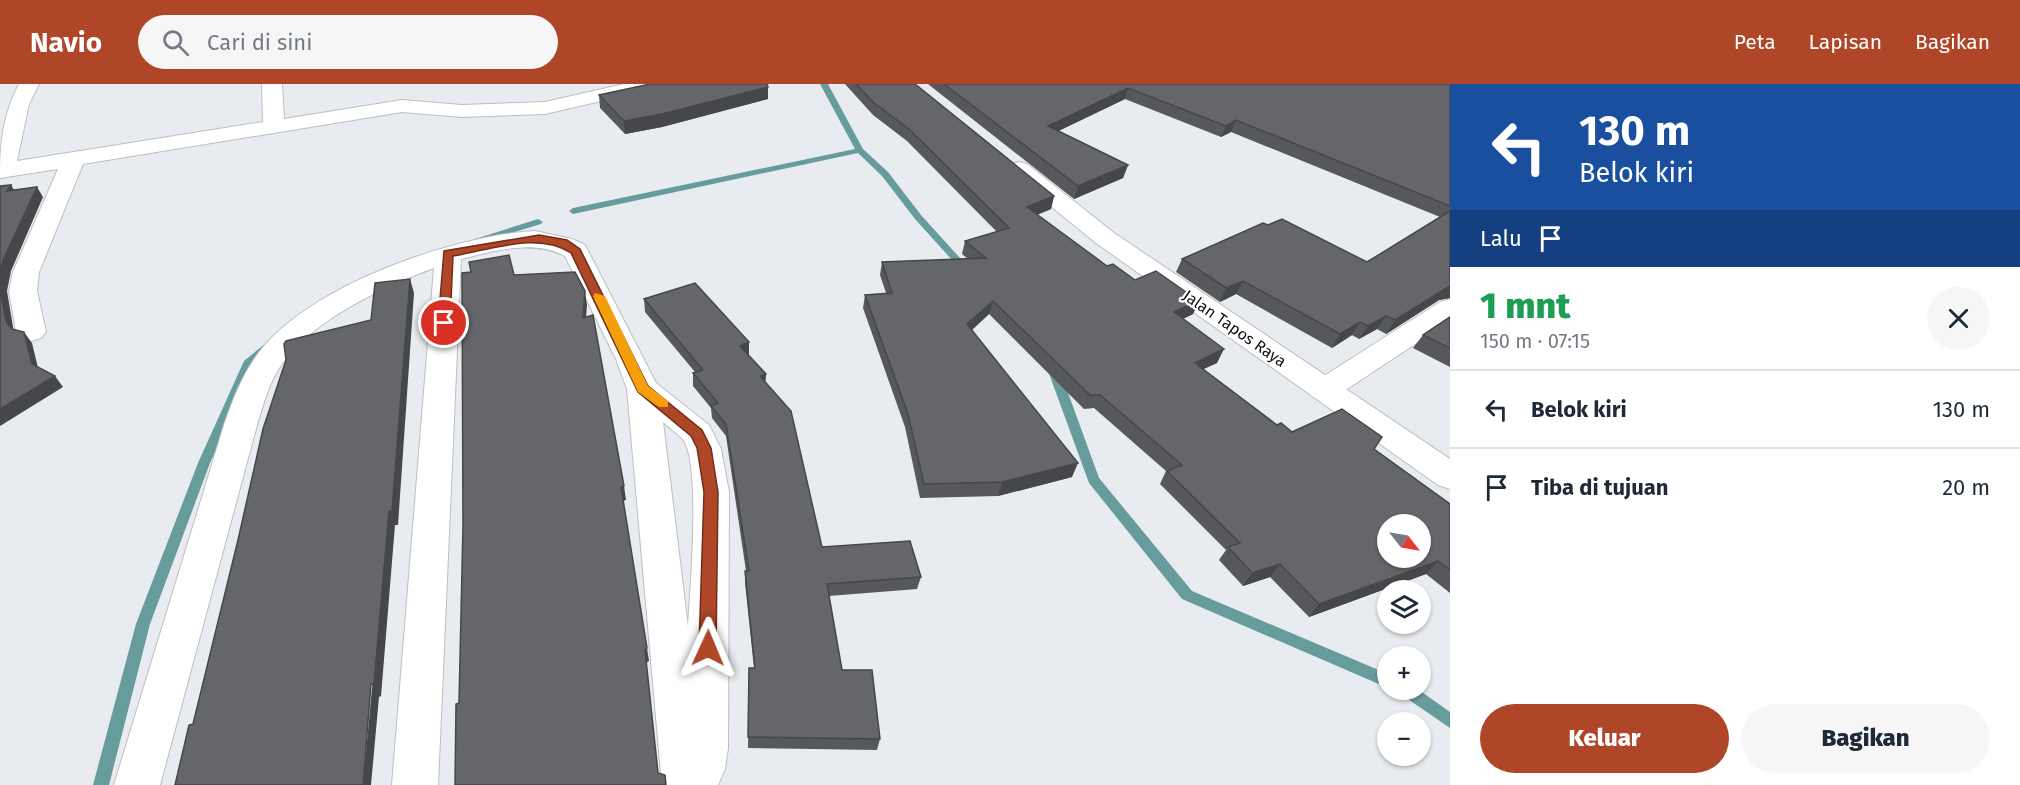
<!DOCTYPE html>
<html lang="id">
<head>
<meta charset="utf-8">
<style>
  :root { --surface:#fff; --page:#f6f6f7; --text:#1f2937; --muted:#747a83; --line:#e0e1e3; --accent:#ae4627 }
  body { margin:0; font-family:"Fira Sans",sans-serif; background:var(--page); color:var(--text); height:100vh; display:flex; flex-direction:column; font-size:22px; white-space:nowrap }
  * { box-sizing:border-box; margin:0 }
  p { font-size:20px; color:var(--muted) }
  .icon { flex:none; width:33px; height:33px; fill:none; stroke:currentColor; stroke-width:2; stroke-linecap:round; stroke-linejoin:round }
  .map { position:relative; flex:1; overflow:hidden }
  .sheet { display:flex; flex-direction:column; background:var(--surface); width:570px }
  .sheet>* { flex:none }
  .banner { background:#1a4fa0; color:#fff; overflow:hidden }
  .needle { width:39px; rotate:121deg }
  .buttons { position:absolute; left:1377px; top:430px; display:grid; gap:12px }
  .buttons a { display:grid; place-items:center; width:54px; height:54px; border-radius:50%; background:var(--surface); box-shadow:0 2px 4px #0004; font-size:30px }
  .pin { position:absolute; display:grid; place-items:center; width:51px; height:51px; color:#fff; margin:-26px; border:3px solid #fff; border-radius:50%; box-shadow:0 2px 6px #0007 }
  .me { position:absolute; width:66px; margin:-33px; rotate:1deg; stroke-linejoin:round; filter:drop-shadow(0 0 4px #0008) }
  .turn { display:flex; align-items:center; gap:21px; height:126px; padding:0 30px; font-size:27px }
  .turn .icon { width:78px; height:78px; stroke-width:2.5 }
  .turn b { display:block; font-size:42px; line-height:51px }
  .then { display:flex; align-items:center; height:57px; padding:0 30px; background:#0003; gap:12px; font-size:22px }
  .round { display:grid; place-items:center; flex:none; width:63px; height:63px; border-radius:32px; background:var(--page) }
  .headline { display:flex; align-items:center; justify-content:space-between; height:102px; padding:0 30px }
  h1 { font-size:36px; font-weight:800; line-height:45px; color:#1e9e55 }
  .action { display:flex; gap:12px; margin-top:auto; padding:12px 30px }
  .action a { flex:1; height:69px; border-radius:36px; background:var(--accent); color:#fff; font-size:24px; font-weight:800; line-height:69px; text-align:center }
  .action a+a { background:var(--page); color:var(--text) }
  ul { padding:0; list-style:none }
  li { display:flex; align-items:center; gap:18px; height:78px; padding:0 30px; border-top:2px solid var(--line) }
  li div { flex:1 }
  li b { display:block; font-size:22px }
  li em { font-style:normal }
  header { display:flex; align-items:center; gap:36px; box-sizing:border-box; height:84px; padding:0 30px; background:var(--accent); color:#fff }
  header strong { font-size:28px }
  nav { display:flex; gap:33px; margin-inline-start:auto; font-size:21px }
  .search { width:420px; height:54px; background:var(--page); display:flex; align-items:center; gap:15px; box-sizing:border-box; padding:0 21px; border-radius:33px; color:var(--muted); font-size:22px }
  main { display:flex; flex:1; min-height:0 }
  .map>svg:first-child { display:block }
  .lines { fill:none; stroke-linecap:round; stroke-linejoin:round }
  .stream { fill:#679c9d; fill-rule:evenodd }
  .minor-casing { stroke:#bcbfc2; stroke-width:2 }
  .secondary-casing { stroke:#bcbfc2; stroke-width:2 }
  .minor { fill:#fff; fill-rule:evenodd }
  .secondary { fill:#fff; fill-rule:evenodd }
  .wall { fill:#56585b }
  .shaded-wall { fill:#46474a }
  .building { fill:#64666a; stroke:#46474a; stroke-width:1.5; fill-rule:evenodd }
  .route { fill:#ae4627; stroke:#712e19; stroke-width:1.5 }
  .slow { fill:#f59e0b }
  .labels { text-anchor:middle; stroke-width:4.5; stroke-linejoin:round; paint-order:stroke }
  .street-label { font-size:16px; fill:#101112; stroke:#fff }
</style>
</head>
<body>
<header>
<strong>Navio</strong>
<div class="search"><svg class="icon" aria-label="search" viewBox="0 0 24 24"><circle cx="10" cy="10" r="6"/><path d="M15 15l6 6"/></svg>Cari di sini</div>
<nav><a>Peta</a><a>Lapisan</a><a>Bagikan</a></nav>
</header>
<main>
<div class="map">
<svg width="1450" height="701" viewBox="0 0 1450 701">
  <rect width="100%" height="100%" fill="#e8ebef"/>
  <g class="lines">
    <!-- stream -->
    <g class="stream">
      <polygon points="820,0 828,0 863,65 888,88 921,131 969,184 969,188 963,188 915,135 882,92 858,69 573,130 569,127 573,124 855,65"/>
      <polygon points="538,135 543,138 541,140 461,164 455,164 453,162"/>
      <polygon points="270,258 275,261 255,279 210,379 150,540 109,701 93,701 136,540 198,379 244,277 266,259"/>
      <polygon points="1053,280 1059,284 1099,394 1192,507 1388,590 1388,604 1182,515 1089,399 1047,284"/>
      <polygon points="1399,606 1419,606 1450,628 1450,644 1402,611"/>
    </g>
    <defs>
      <g id="minor">
        <path d="M19,0H39L29,20L17,77L263,38L262,0H282L284,35L402,16L462,21L545,18L624,0H660L657,4L545,30L462,33L402,28L83,80L39,188L37,207L46,248L41,254L31,257L21,254L16,248L9,207L13,188L58,85L0,94C0,59 3,31 19,0Z"/>
        <path d="M535,147L572,155L585,161L656,299L709,341L721,365L729,408L728,664L725,685L718,701H662L627,305L616,275L565,172C533,155 494,167 461,175L438,701H392L434,184C384,202 311,237 281,281C269,299 263,321 257,341L160,701H114L224,341C233,315 243,289 260,267C311,201 455,151 535,147ZM663,338C669,344 679,350 684,357C701,384 690,506 688,543Z"/>
        <polygon points="1450,215 1450,237 1335,313 1324,317 1313,313 1308,306 1313,299 1440,218"/>
      </g>
      <polygon id="secondary" points="1019,78 1027,80 1114,149 1450,375 1450,405 1438,401 1096,159 1011,90 1007,85 1011,80"/>
    </defs>
    <!-- minor casing -->
    <use href="#minor" class="minor-casing"/>
    <!-- secondary casing -->
    <use href="#secondary" class="secondary-casing"/>
    <!-- minor -->
    <use href="#minor" class="minor"/>
    <!-- secondary -->
    <use href="#secondary" class="secondary"/>
  </g>
  <!-- wall -->
  <g class="wall">
    <polygon points="845,0 915,0 1054,112 1051,125 1037,131 1107,182 1135,196 1199,217 1193,230 1183,235 1217,279 1203,285 1277,341 1292,348 1374,365 1450,420 1450,509 1426,490 1309,533 1270,493 1243,502 1219,476 1226,466 1160,400 1166,387 1094,324 1084,325 989,230 972,246 1072,393 998,412 920,414 905,343 863,224 865,211 886,209 880,191 882,178 968,175 962,170 965,157 997,148 907,57 873,31"/>
    <polygon points="928,0 1450,0 1450,214 1439,216 1386,250 1377,245 1359,255 1352,251 1332,264 1236,210 1220,218 1176,188 1182,175 1268,141 1367,178 1440,133 1231,48 1221,53 1125,15 1058,47 1128,81 1123,94 1074,115"/>
    <polygon points="768,3 768,15 662,43 625,50 600,24 599,11"/>
    <polygon points="644,215 749,258 749,270 748,271 766,290 765,298 822,463 921,493 917,505 829,512 842,586 880,655 877,666 748,664 749,584 754,584 745,499 745,487 746,487 726,352 712,334 711,324 693,302 693,289 695,288 645,228"/>
    <polygon points="1450,233 1450,283 1413,264 1423,251"/>
  </g>
  <!-- shaded-wall -->
  <g class="shaded-wall">
    <polygon points="768,3 768,15 662,43 625,50 624,37"/>
    <polygon points="1128,4 1125,15 1044,54 1048,42"/>
    <polygon points="1236,36 1231,48 1221,53 1226,42"/>
    <polygon points="1128,81 1123,94 1074,115 1078,102"/>
    <polygon points="11,101 18,112 7,107"/>
    <polygon points="37,103 43,113 11,187 7,207 14,249 6,238 0,203 0,191 3,176"/>
    <polygon points="1054,112 1051,125 1024,136 1027,123"/>
    <polygon points="410,195 414,209 398,441 395,441 381,612 379,613 371,701 363,701"/>
    <polygon points="1243,197 1236,210 1220,218 1226,204"/>
    <polygon points="1450,202 1450,214 1439,216 1386,250 1395,236"/>
    <polygon points="585,207 587,221 585,248 583,234"/>
    <polygon points="993,217 989,230 964,253 967,240"/>
    <polygon points="1199,217 1193,230 1168,242 1174,228"/>
    <polygon points="1386,232 1377,245 1359,255 1368,242"/>
    <polygon points="1360,238 1352,251 1332,264 1340,250"/>
    <polygon points="24,248 32,259 40,292 32,280"/>
    <polygon points="749,258 749,270 740,274 740,262"/>
    <polygon points="1224,265 1217,279 1188,292 1195,279"/>
    <polygon points="766,290 765,302 760,292"/>
    <polygon points="55,292 63,303 0,342 0,325"/>
    <polygon points="1078,379 1072,393 998,412 1002,398"/>
    <polygon points="624,402 626,416 623,417 621,403"/>
    <polygon points="1438,477 1426,490 1309,533 1319,520"/>
    <polygon points="1280,480 1270,493 1243,502 1252,489"/>
    <polygon points="647,564 649,577 646,579 645,566"/>
  </g>
  <!-- building -->
  <g class="building">
    <polygon points="650,0 767,0 768,3 662,30 624,37 599,11"/>
    <path d="M856,0H915L1054,112L1027,123L1107,182L1113,180L1135,196L1156,187L1199,217L1174,228L1224,265L1195,279L1277,341L1281,339L1292,348L1342,325L1382,353L1374,365L1450,420V486L1438,477L1319,520L1280,480L1252,489L1228,463L1240,459L1167,387L1182,381L1100,311H1090L993,217L967,240L1078,379L1002,398L924,400L908,330L865,211L892,209L882,178L986,174L965,157L1009,144L909,45L874,19ZM1388,441H1420V474H1388Z"/>
    <polygon points="944,0 1450,0 1450,122 1236,36 1226,42 1128,4 1048,42 1128,81 1078,102"/>
    <polygon points="11,101 7,107 37,103 3,176 0,191 0,102"/>
    <polygon points="1450,127 1450,202 1395,236 1386,232 1368,242 1360,238 1340,250 1243,197 1226,204 1182,175 1263,139 1268,141 1282,135 1367,178"/>
    <polygon points="509,171 514,191 575,188 585,207 583,234 593,231 624,402 621,403 647,564 645,566 658,689 665,691 666,701 455,701 456,620 459,619 463,441 462,189 471,188 469,178"/>
    <polygon points="410,195 392,427 389,427 374,600 371,600 363,701 175,701 189,641 193,640 238,456 263,345 286,276 284,260 286,257 371,236 375,199"/>
    <polygon points="695,199 749,258 740,262 766,290 760,292 791,327 822,463 910,457 921,493 827,500 842,586 872,586 880,655 748,653 749,584 755,584 745,487 749,487 726,340 711,322 718,319 693,289 703,286 644,215"/>
    <polygon points="0,203 6,238 12,245 24,248 32,280 55,292 0,325"/>
    <polygon points="1450,233 1450,264 1423,251"/>
  </g>
  <!-- route -->
  <path class="route" d="M539,151L567,156L580,165L648,302L702,346L711,364L718,408L716,564L714,569L708,571L702,569L699,564L704,408L697,364L691,352L638,308L571,169C539,147 490,166 453,172L450,239L444,242L438,239L444,167Z"/>
  <!-- slow -->
  <polygon class="slow" points="595,209 605,212 648,302 668,317 668,323 659,323 638,308 593,212"/>
  <g class="labels">
    <!-- street labels -->
    <g class="street-label">
      <text transform="translate(1235 244) rotate(35)" y="6">Jalan Tapos Raya</text>
    </g>
  </g>
</svg>
<div class="buttons">
<a><svg class="needle" viewBox="-14 -14 28 28"><path d="M0-13l5 13h-10z" fill="#e53935"/><path d="M0 13l5-13h-10z" fill="#747a83"/></svg></a>
<a><svg class="icon" aria-label="layers" viewBox="0 0 24 24"><path d="M12 4l9 5-9 5-9-5zM3 14l9 5 9-5"/></svg></a>
<a>+</a>
<a>−</a>
</div>
<div class="pin" style="left:444px;top:239px;background:#d93025"><svg class="icon" aria-label="arrive" viewBox="0 0 24 24"><path d="M6 21V4h12l-3 4 3 4H6"/></svg></div>
<svg class="me" style="left:708px;top:564px" viewBox="-20 -20 40 40"><path d="M0-17L14 15 0 8-14 15z" fill="#ae4627" stroke="#fff" stroke-width="4"/></svg>
</div>
<section class="sheet">
<div class="banner">
<div class="turn"><svg class="icon" aria-label="left" viewBox="0 0 24 24"><path d="M17 20v-9H6M10 6l-5 5 5 5"/></svg><div><b>130 m</b>Belok kiri</div></div>
<div class="then">Lalu<svg class="icon" aria-label="arrive" viewBox="0 0 24 24"><path d="M6 21V4h12l-3 4 3 4H6"/></svg></div>
</div>
<div class="headline"><div><h1>1 mnt</h1><p>150 m · 07:15</p></div><a class="round"><svg class="icon" aria-label="close" viewBox="0 0 24 24"><path d="M6 6l12 12M18 6L6 18"/></svg></a></div>
<ul>
<li><svg class="icon" aria-label="left" viewBox="0 0 24 24"><path d="M17 20v-9H6M10 6l-5 5 5 5"/></svg><div><b>Belok kiri</b></div><em>130 m</em></li>
<li><svg class="icon" aria-label="arrive" viewBox="0 0 24 24"><path d="M6 21V4h12l-3 4 3 4H6"/></svg><div><b>Tiba di tujuan</b></div><em>20 m</em></li>
</ul>
<div class="action"><a>Keluar</a><a>Bagikan</a></div>
</section>
</main>
</body>
</html>
